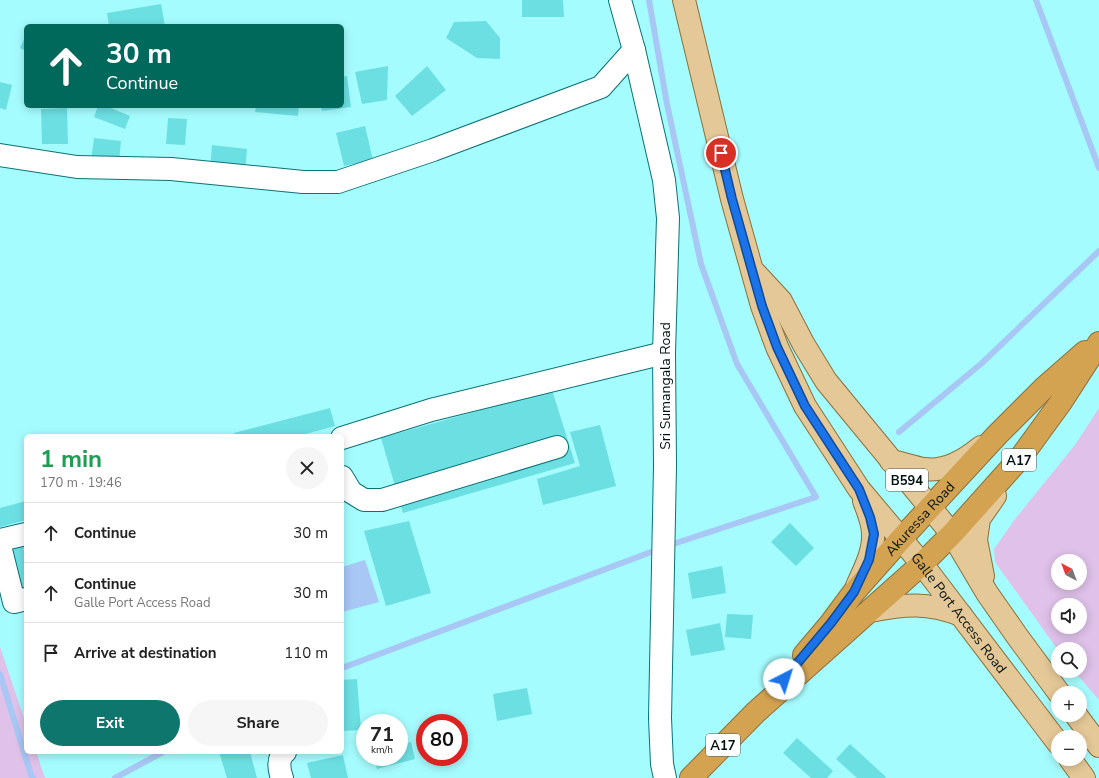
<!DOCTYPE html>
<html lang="en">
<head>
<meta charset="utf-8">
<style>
  :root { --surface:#fff; --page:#f6f6f6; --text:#222; --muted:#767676; --line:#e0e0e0; --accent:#0f766e }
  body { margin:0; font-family:"Nunito Sans",sans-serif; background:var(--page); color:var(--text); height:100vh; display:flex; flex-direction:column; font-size:15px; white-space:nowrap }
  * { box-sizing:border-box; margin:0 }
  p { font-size:13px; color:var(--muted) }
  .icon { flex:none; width:22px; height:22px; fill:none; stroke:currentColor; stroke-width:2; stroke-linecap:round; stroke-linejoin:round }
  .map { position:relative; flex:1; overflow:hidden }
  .sheet { position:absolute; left:24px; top:434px; width:320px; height:320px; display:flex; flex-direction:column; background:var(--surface); border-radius:6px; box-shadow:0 2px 10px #0003 }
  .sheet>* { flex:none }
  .hud { position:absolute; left:24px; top:24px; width:320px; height:84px; border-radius:6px; box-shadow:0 2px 10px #0003; background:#00695c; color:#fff; overflow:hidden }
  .needle { width:26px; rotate:319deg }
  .tools { position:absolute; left:1051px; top:554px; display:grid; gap:8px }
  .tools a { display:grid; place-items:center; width:36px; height:36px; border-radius:50%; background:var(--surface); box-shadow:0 2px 10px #0003; font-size:20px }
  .speed { position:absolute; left:356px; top:714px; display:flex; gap:8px; font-size:20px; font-weight:700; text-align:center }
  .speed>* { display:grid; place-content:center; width:52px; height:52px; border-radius:50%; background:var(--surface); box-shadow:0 2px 10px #0003; line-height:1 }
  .speed small { font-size:10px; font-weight:400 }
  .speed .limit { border:6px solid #d22; background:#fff; color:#111 }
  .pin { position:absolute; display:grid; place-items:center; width:34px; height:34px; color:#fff; margin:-17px; border:2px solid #fff; border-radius:50%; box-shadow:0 1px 4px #0007 }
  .me { position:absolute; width:44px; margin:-22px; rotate:40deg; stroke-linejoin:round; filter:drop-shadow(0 0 3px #0008) }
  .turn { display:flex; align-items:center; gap:14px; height:84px; padding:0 16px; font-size:18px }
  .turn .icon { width:52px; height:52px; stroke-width:2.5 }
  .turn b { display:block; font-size:28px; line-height:34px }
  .round { display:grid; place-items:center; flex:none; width:42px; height:42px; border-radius:21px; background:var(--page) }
  .summary { display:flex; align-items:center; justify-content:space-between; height:68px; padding:0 16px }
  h1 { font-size:24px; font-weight:700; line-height:30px; color:#1e9e55 }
  .cta { display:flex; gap:8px; margin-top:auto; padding:8px 16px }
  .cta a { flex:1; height:46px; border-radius:24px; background:var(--accent); color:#fff; font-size:16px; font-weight:700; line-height:46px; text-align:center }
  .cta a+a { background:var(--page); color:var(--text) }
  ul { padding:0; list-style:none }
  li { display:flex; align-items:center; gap:12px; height:60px; padding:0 16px; border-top:1px solid var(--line) }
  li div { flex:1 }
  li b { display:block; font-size:15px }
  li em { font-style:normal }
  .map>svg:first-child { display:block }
  .green { fill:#dfc1e9; fill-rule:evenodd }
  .water { fill:#a8c7f5 }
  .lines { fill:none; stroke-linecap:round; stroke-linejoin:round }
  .stream { stroke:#a8c7f5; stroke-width:6 }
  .building { fill:#6cdfe2 }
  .minor-casing { stroke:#0a7275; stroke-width:24 }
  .major-casing { stroke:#8a703b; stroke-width:24 }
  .highway-casing { stroke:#8a703b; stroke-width:24 }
  .minor { stroke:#fff; stroke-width:22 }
  .major { stroke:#e5c897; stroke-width:22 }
  .highway { stroke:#d4a351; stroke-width:22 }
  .route-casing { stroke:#114b97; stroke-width:10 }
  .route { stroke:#1a73e8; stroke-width:7 }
  .labels { text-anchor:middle; stroke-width:3.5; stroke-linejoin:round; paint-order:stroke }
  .shield { fill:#fff; stroke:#4c5859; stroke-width:1 }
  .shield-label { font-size:13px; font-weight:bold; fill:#001112 }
  .street-label { font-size:14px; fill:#001112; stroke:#fff }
</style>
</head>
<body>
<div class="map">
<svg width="1099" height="778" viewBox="0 0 1099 778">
  <rect width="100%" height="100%" fill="#a5fcfe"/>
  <!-- green -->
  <g class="green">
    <path d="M1099,408V700L1074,671H1080V649L1058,650L995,562L994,549L1015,519L1075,445ZM1058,561H1080V583H1058ZM1058,605H1080V627H1058Z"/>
    <polygon points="0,647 26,724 26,752 36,752 45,778 0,778"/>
  </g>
  <!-- water -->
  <polygon class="water" points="365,560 379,602 342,612 342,567"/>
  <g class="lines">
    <!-- stream -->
    <g class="stream">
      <polyline points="649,0 667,104 701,264 737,364 816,497 667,546"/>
      <polyline points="1036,0 1099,168"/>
      <polyline points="899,432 982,363 1099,251"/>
      <polyline points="342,668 659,549"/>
      <polyline points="0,674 31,775 33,778"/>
      <polyline points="115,778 163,752"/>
    </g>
  </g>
  <!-- building -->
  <g class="building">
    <polygon points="522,0 563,0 564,17 522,17"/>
    <polygon points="161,4 165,26 109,26 107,13"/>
    <polygon points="486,21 500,38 500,59 477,58 446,38 454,22"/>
    <polygon points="26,35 26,51 20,48"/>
    <polygon points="388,66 387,100 362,104 355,72"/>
    <polygon points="427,66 446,90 412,116 395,96"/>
    <polygon points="347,76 351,107 322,111 321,106 342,106 342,77"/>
    <polygon points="0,82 12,85 6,110 0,108"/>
    <polygon points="98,106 106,106 130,116 125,129 94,117"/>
    <polygon points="256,106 299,106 298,116 255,112"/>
    <polygon points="67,108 68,144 42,144 41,109"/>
    <polygon points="168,118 187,119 185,145 166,144"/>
    <polygon points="365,126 373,160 344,166 336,133"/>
    <polygon points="94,138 121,141 119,162 91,160"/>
    <polygon points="212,145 247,149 245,172 210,170"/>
    <polygon points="552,390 575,463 403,513 381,438"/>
    <polygon points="330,408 335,426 298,436 235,436 234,433"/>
    <polygon points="600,425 616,486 543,505 537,479 580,466 570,432"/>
    <polygon points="26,501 26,520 0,527 0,508"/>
    <polygon points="409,521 431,593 386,606 364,531"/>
    <polygon points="790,523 814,548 796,566 771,542"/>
    <polygon points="26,542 26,605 10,546"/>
    <polygon points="722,566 726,593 692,599 688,573"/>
    <polygon points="727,614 753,615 751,639 725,637"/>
    <polygon points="720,623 725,650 691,656 686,630"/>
    <polygon points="357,679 361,730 342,731 342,680"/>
    <polygon points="527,688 532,714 497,721 493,694"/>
    <polygon points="797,738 833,771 827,778 811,778 783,753"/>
    <polygon points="411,742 415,759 377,769 374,757 399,757 399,745"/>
    <polygon points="850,744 886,777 885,778 857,778 836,759"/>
    <polygon points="219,752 250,752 257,778 227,778"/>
    <polygon points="343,755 348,778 311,778 307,763"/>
  </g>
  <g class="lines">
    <defs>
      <g id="minor">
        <polyline points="620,0 634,50 664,180 668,218 664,353 665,466 660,718 662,764 665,778"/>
        <polyline points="0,155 77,167 171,169 303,182 338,182 433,150 601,87 634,50"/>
        <polyline points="342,438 431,410 664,353"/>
        <polyline points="342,477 351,492 364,500 382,500 557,447"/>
        <polyline points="0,540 26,534"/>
        <polyline points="0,546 14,602 26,599"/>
        <path d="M282,778C279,770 277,758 285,752"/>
      </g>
      <g id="major">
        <path id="s1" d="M684,0L732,199L762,306L777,347L805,406L859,489L922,564L1058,743"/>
        <polyline points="755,273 781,301 804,345 826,381 952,534 987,593 1017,636 1059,693"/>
        <path d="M891,461C902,463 913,467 924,469C946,472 965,460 981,447"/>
        <polyline points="983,576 976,540 979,519 995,496"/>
        <path d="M857,586C864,570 874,552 873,534C873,523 868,511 864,501"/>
        <path d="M870,611C906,604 927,602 961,615"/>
        <polyline points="1076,715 1099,746"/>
        <polyline points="1070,759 1084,778"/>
      </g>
      <g id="highway">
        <path id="s2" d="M804,655L831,623L854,592L901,539L997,435L1044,388L1085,352"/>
        <polyline points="691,778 756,712 922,564 952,534 1021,457 1061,402 1099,343"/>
      </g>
    </defs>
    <!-- minor casing -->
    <use href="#minor" class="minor-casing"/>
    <!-- major casing -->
    <use href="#major" class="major-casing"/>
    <!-- highway casing -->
    <use href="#highway" class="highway-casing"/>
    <!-- minor -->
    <use href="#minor" class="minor"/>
    <!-- major -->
    <use href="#major" class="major"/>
    <!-- highway -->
    <use href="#highway" class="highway"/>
  </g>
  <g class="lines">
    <defs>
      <polyline id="route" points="721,153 732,199 762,306 777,347 805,406 859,489 870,517 874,534 869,560 854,592 831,623 784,679"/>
    </defs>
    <!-- route casing -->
    <use href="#route" class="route-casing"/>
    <!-- route -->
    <use href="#route" class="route"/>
  </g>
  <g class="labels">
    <!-- shield labels -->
    <g class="shield">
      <rect x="1002" y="449" width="34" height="22" rx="3"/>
      <rect x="886" y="469" width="42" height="22" rx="3"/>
      <rect x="706" y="734" width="34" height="22" rx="3"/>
    </g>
    <g class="shield-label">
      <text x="1019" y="465">A17</text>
      <text x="907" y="485">B594</text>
      <text x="723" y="750">A17</text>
    </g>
    <!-- street labels -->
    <g class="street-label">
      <text transform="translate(665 386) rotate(-90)" y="5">Sri Sumangala Road</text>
      <text dy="5" stroke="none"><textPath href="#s2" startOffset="179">Akuressa Road</textPath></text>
      <text dy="5" stroke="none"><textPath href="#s1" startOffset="683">Galle Port Access Road</textPath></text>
    </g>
  </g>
</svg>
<div class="tools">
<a><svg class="needle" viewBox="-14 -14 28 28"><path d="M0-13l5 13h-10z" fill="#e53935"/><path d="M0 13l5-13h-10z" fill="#767676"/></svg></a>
<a><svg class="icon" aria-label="sound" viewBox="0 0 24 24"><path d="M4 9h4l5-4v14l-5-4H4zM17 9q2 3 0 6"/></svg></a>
<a><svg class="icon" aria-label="search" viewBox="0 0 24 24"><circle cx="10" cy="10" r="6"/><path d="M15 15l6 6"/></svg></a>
<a>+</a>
<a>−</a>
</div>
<div class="speed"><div>71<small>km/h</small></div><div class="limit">80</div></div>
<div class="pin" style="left:721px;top:153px;background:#d93025"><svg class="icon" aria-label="arrive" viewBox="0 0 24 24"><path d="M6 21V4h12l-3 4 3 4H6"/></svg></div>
<svg class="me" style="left:784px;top:679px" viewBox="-20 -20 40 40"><circle r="19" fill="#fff"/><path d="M0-13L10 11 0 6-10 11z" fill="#1a73e8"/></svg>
<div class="hud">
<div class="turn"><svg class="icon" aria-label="ahead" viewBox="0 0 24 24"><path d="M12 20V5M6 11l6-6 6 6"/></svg><div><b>30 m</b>Continue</div></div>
</div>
<section class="sheet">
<div class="summary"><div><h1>1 min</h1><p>170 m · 19:46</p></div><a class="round"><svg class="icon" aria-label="close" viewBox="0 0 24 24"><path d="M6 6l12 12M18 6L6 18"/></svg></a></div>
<ul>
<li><svg class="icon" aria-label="ahead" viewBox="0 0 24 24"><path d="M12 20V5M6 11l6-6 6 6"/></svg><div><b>Continue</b></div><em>30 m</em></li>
<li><svg class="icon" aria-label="ahead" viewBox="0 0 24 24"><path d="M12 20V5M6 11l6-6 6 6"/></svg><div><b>Continue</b><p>Galle Port Access Road</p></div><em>30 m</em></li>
<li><svg class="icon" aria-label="arrive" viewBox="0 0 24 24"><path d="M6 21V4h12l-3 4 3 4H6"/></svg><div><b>Arrive at destination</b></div><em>110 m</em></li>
</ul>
<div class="cta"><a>Exit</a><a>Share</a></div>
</section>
</div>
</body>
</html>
